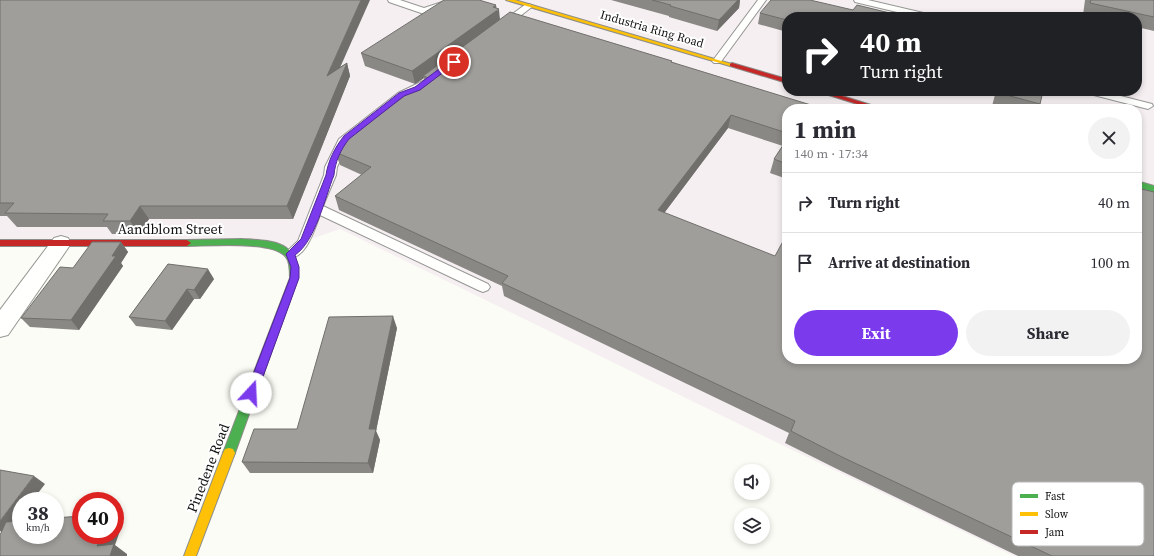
<!DOCTYPE html>
<html lang="en">
<head>
<meta charset="utf-8">
<style>
  :root { --surface:#fff; --page:#f2f2f3; --text:#2b2b33; --muted:#7c7c81; --line:#e1e1e2; --accent:#7c3aed }
  body { margin:0; font-family:"Source Serif 4",serif; background:var(--page); color:var(--text); height:100vh; display:flex; flex-direction:column; font-size:15px; white-space:nowrap }
  * { box-sizing:border-box; margin:0 }
  p { font-size:13px; color:var(--muted) }
  .icon { flex:none; width:22px; height:22px; fill:none; stroke:currentColor; stroke-width:2; stroke-linecap:round; stroke-linejoin:round }
  .map { position:relative; flex:1; overflow:hidden }
  .sheet { position:absolute; left:782px; top:104px; width:360px; height:260px; display:flex; flex-direction:column; background:var(--surface); border-radius:16px; box-shadow:0 2px 6px #0003 }
  .sheet>* { flex:none }
  .hud { position:absolute; left:782px; top:12px; width:360px; height:84px; border-radius:16px; box-shadow:0 2px 6px #0003; background:#202124; color:#fff; overflow:hidden }
  .fabs { position:absolute; left:734px; top:464px; display:grid; gap:8px }
  .fabs a { display:grid; place-items:center; width:36px; height:36px; border-radius:50%; background:var(--surface); box-shadow:0 2px 6px #0003; font-size:20px }
  .speed { position:absolute; left:12px; top:492px; display:flex; gap:8px; font-size:20px; font-weight:700; text-align:center }
  .speed>* { display:grid; place-content:center; width:52px; height:52px; border-radius:50%; background:var(--surface); box-shadow:0 2px 6px #0003; line-height:1 }
  .speed small { font-size:10px; font-weight:400 }
  .speed .limit { border:6px solid #d22; background:#fff; color:#111 }
  .pin { position:absolute; display:grid; place-items:center; width:34px; height:34px; color:#fff; margin:-17px; border:2px solid #fff; border-radius:50%; box-shadow:0 1px 4px #0007 }
  .me { position:absolute; width:44px; margin:-22px; rotate:20deg; stroke-linejoin:round; filter:drop-shadow(0 0 3px #0008) }
  .turn { display:flex; align-items:center; gap:14px; height:84px; padding:0 12px; font-size:18px }
  .turn .icon { width:52px; height:52px; stroke-width:2.5 }
  .turn b { display:block; font-size:28px; line-height:34px }
  .round { display:grid; place-items:center; flex:none; width:42px; height:42px; border-radius:21px; background:var(--page) }
  .head { display:flex; align-items:center; justify-content:space-between; height:68px; padding:0 12px }
  h1 { font-size:24px; font-weight:700; line-height:30px }
  .button { display:flex; gap:8px; margin-top:auto; padding:8px 12px }
  .button a { flex:1; height:46px; border-radius:24px; background:var(--accent); color:#fff; font-size:16px; font-weight:700; line-height:46px; text-align:center }
  .button a+a { background:var(--page); color:var(--text) }
  ul { padding:0; list-style:none }
  li { display:flex; align-items:center; gap:12px; height:60px; padding:0 12px; border-top:1px solid var(--line) }
  li div { flex:1 }
  li b { display:block; font-size:15px }
  li em { font-style:normal }
  .map>svg:first-child { display:block }
  .industrial { fill:#f5eff2; fill-rule:evenodd }
  .lines { fill:none; stroke-linecap:round; stroke-linejoin:round }
  .lane-casing { stroke:#969694; stroke-width:2 }
  .street-casing { stroke:#969694; stroke-width:2 }
  .fast-casing { stroke:#8d8d8a; stroke-width:2 }
  .slow-casing { stroke:#8d8d8a; stroke-width:2 }
  .jam-casing { stroke:#8d8d8a; stroke-width:2 }
  .lane { fill:#fffffe; fill-rule:evenodd }
  .street { fill:#fffffe; fill-rule:evenodd }
  .fast { fill:#4caf50; fill-rule:evenodd }
  .slow { fill:#ffc107; fill-rule:evenodd }
  .jam { fill:#c62828; fill-rule:evenodd }
  .wall { fill:#8a8885 }
  .shaded-wall { fill:#706f6c }
  .building { fill:#a09e9b; stroke:#706f6c }
  .route { fill:#7c3aed; stroke:#51269a }
  .labels { text-anchor:middle; stroke-width:4; stroke-linejoin:round; paint-order:stroke }
  .far-street-label { font-size:12px; fill:#101010; stroke:#fff }
  .street-label { font-size:14px; fill:#101010; stroke:#fff }
  .key { fill:#fff; stroke:#b7b7b7; stroke-width:1 }
  .key-label { font-size:11px; fill:#101010 }
</style>
</head>
<body>
<div class="map">
<svg width="1154" height="556" viewBox="0 0 1154 556">
  <rect width="100%" height="100%" fill="#fcfcf6"/>
  <!-- industrial -->
  <path class="industrial" d="M0,0H1154V556H1014L784,446L340,229L285,248L0,242ZM787,17H1137V91H787ZM787,109H1137V359H787Z"/>
  <g class="lines">
    <defs>
      <g id="lane">
        <polygon points="388,0 400,0 424,8 448,0 460,0 459,2 424,14 389,2"/>
        <polygon points="758,0 766,0 720,63 714,63 712,61 714,59"/>
        <polygon points="854,0 868,0 932,15 933,17 918,17 855,2"/>
        <polygon points="526,4 529,4 533,6 506,27 500,27 499,25 500,23"/>
        <path d="M425,80L428,81L430,83L417,92L404,97L348,143L337,167L336,175L323,206L488,284L490,287L488,290L483,292L478,290L320,215C315,228 305,263 286,257L284,254L298,241L324,175L325,167L339,139L398,93Z"/>
        <polygon points="1084,91 1101,91 1152,104 1153,106 1148,109 1086,93"/>
      </g>
      <polygon id="street" points="61,236 68,238 71,243 68,248 8,335 0,337 0,310 54,238"/>
      <g id="fast">
        <polygon points="1137,181 1154,186 1154,192 1137,187"/>
        <path d="M242,239C272,241 298,240 298,278L235,453L233,457L229,458L225,457L223,453L290,278C290,272 290,262 286,257C274,240 207,246 187,246L183,243L187,240Z"/>
      </g>
      <g id="slow">
        <polygon points="506,0 515,0 735,65 730,66"/>
        <polygon points="229,448 233,449 235,453 196,556 184,556 223,453 225,449"/>
      </g>
      <g id="jam">
        <polygon points="732,63 787,79 787,83 730,66 730,64"/>
        <polygon points="816,91 826,91 884,109 873,109"/>
        <polygon points="0,240 187,240 191,243 187,246 0,246"/>
      </g>
    </defs>
    <!-- lane casing -->
    <use href="#lane" class="lane-casing"/>
    <!-- street casing -->
    <use href="#street" class="street-casing"/>
    <!-- fast casing -->
    <use href="#fast" class="fast-casing"/>
    <!-- slow casing -->
    <use href="#slow" class="slow-casing"/>
    <!-- jam casing -->
    <use href="#jam" class="jam-casing"/>
    <!-- lane -->
    <use href="#lane" class="lane"/>
    <!-- street -->
    <use href="#street" class="street"/>
    <!-- fast -->
    <use href="#fast" class="fast"/>
    <!-- slow -->
    <use href="#slow" class="slow"/>
    <!-- jam -->
    <use href="#jam" class="jam"/>
  </g>
  <!-- wall -->
  <g class="wall">
    <polygon points="0,0 340,67 347,63 350,76 293,219 149,219 139,234 112,234 107,227 17,227 7,216 0,216"/>
    <polygon points="611,0 740,0 739,8 717,31 669,17 669,16"/>
    <polygon points="1085,0 1154,0 1154,31 1137,27 1137,17 1091,17 1083,15"/>
    <polygon points="496,8 500,19 672,61 672,62 787,109 787,186 784,186 787,179 770,173 774,159 783,146 728,128 664,213 1154,556 1018,556 835,468 785,443 789,433 504,296 502,286 339,210 335,196 362,175 340,165 335,152 424,82 424,78 415,84 365,66 361,53"/>
    <polygon points="853,10 894,14 893,17 787,17 787,32 758,24 760,13"/>
    <polygon points="996,91 1043,91 1040,104 1037,109 1002,109 992,106"/>
    <polygon points="121,242 128,252 121,263 123,266 79,330 30,327 21,318 73,268"/>
    <polygon points="168,264 214,279 200,299 194,299 172,330 136,326 129,317"/>
    <polygon points="397,328 376,431 380,440 373,473 250,473 242,462 297,429"/>
  </g>
  <!-- shaded-wall -->
  <g class="shaded-wall">
    <polygon points="361,0 370,0 331,88 327,76"/>
    <polygon points="738,0 740,0 739,8 717,31 719,20"/>
    <polygon points="496,5 497,11 499,9 500,21 423,76 424,78 415,84 412,71"/>
    <polygon points="347,63 350,76 293,219 287,206"/>
    <polygon points="731,115 728,128 656,224 658,210"/>
    <polygon points="140,206 149,219 139,234 130,221"/>
    <polygon points="121,242 128,252 121,263 123,266 79,330 71,320"/>
    <polygon points="208,269 214,279 200,299 194,290"/>
    <polygon points="187,289 194,299 172,330 165,321"/>
    <polygon points="393,316 397,328 376,431 380,440 373,473 368,463 369,429"/>
    <polygon points="34,476 45,484 32,501 21,501 21,516 7,535 0,531 0,521"/>
    <polygon points="115,519 122,525 115,545 127,554 127,556 110,556 97,546 101,535 115,535"/>
  </g>
  <!-- building -->
  <g class="building">
    <polygon points="0,0 361,0 327,76 347,63 287,206 140,206 130,221 103,221 108,214 5,213 14,203 0,203"/>
    <polygon points="444,0 479,0 496,5 493,7 499,9 412,71 361,53"/>
    <polygon points="652,0 738,0 719,20 670,6 671,5"/>
    <polygon points="771,0 810,0 853,10 857,5 894,14 892,17 787,17 787,20 760,13"/>
    <polygon points="1091,0 1154,0 1154,17 1090,3"/>
    <polygon points="510,12 672,61 671,62 824,109 787,109 787,133 731,115 658,210 775,256 787,234 787,359 1137,359 1137,188 1154,192 1154,556 1052,556 842,457 791,431 795,421 502,283 508,276 335,196 371,167 335,152 337,146 429,78 423,76"/>
    <polygon points="999,91 1043,91 1040,104 999,93"/>
    <polygon points="787,139 787,164 774,159"/>
    <polygon points="92,242 121,242 112,256 116,256 71,320 21,318 60,267 73,268"/>
    <polygon points="168,264 208,269 194,290 187,289 165,321 129,317"/>
    <polygon points="393,316 369,429 376,429 368,463 242,462 254,429 297,429 329,317"/>
    <polygon points="0,470 34,476 0,521"/>
    <polygon points="81,516 81,535 101,535 97,546 114,544 110,556 0,556 0,535 6,522 21,521 21,535 55,535 55,518"/>
  </g>
  <!-- route -->
  <path class="route" d="M451,60L457,62L420,90L404,96L349,139C341,149 335,162 334,175C325,198 315,242 295,255L299,267V278L257,393L255,397L251,398L248,397L246,393L290,278L291,267L286,254L301,239L326,175C328,161 335,147 344,136L399,93L415,87Z"/>
  <g class="labels">
    <!-- far-street labels -->
    <g class="far-street-label">
      <text transform="translate(652 29) rotate(16)" y="4">Industria Ring Road</text>
    </g>
    <!-- street labels -->
    <g class="street-label">
      <text x="170" y="234">Aandblom Street</text>
      <text transform="translate(208 468) rotate(-69)" y="5">Pinedene Road</text>
    </g>
  </g>
  <!-- legend -->
  <rect x="1012" y="482" width="132" height="64" rx="6" class="key"/>
  <rect x="1020" y="494" width="18" height="4" fill="#4caf50"/>
  <rect x="1020" y="512" width="18" height="4" fill="#ffc107"/>
  <rect x="1020" y="530" width="18" height="4" fill="#c62828"/>
  <g class="key-label">
    <text x="1045" y="500">Fast</text>
    <text x="1045" y="518">Slow</text>
    <text x="1045" y="536">Jam</text>
  </g>
</svg>
<div class="fabs">
<a><svg class="icon" aria-label="sound" viewBox="0 0 24 24"><path d="M4 9h4l5-4v14l-5-4H4zM17 9q2 3 0 6"/></svg></a>
<a><svg class="icon" aria-label="layers" viewBox="0 0 24 24"><path d="M12 4l9 5-9 5-9-5zM3 14l9 5 9-5"/></svg></a>
</div>
<div class="speed"><div>38<small>km/h</small></div><div class="limit">40</div></div>
<div class="pin" style="left:454px;top:62px;background:#d93025"><svg class="icon" aria-label="arrive" viewBox="0 0 24 24"><path d="M6 21V4h12l-3 4 3 4H6"/></svg></div>
<svg class="me" style="left:251px;top:393px" viewBox="-20 -20 40 40"><circle r="19" fill="#fff"/><path d="M0-13L10 11 0 6-10 11z" fill="#7c3aed"/></svg>
<div class="hud">
<div class="turn"><svg class="icon" aria-label="right" viewBox="0 0 24 24"><path d="M7 20v-9h11M14 6l5 5-5 5"/></svg><div><b>40 m</b>Turn right</div></div>
</div>
<section class="sheet">
<div class="head"><div><h1>1 min</h1><p>140 m · 17:34</p></div><a class="round"><svg class="icon" aria-label="close" viewBox="0 0 24 24"><path d="M6 6l12 12M18 6L6 18"/></svg></a></div>
<ul>
<li><svg class="icon" aria-label="right" viewBox="0 0 24 24"><path d="M7 20v-9h11M14 6l5 5-5 5"/></svg><div><b>Turn right</b></div><em>40 m</em></li>
<li><svg class="icon" aria-label="arrive" viewBox="0 0 24 24"><path d="M6 21V4h12l-3 4 3 4H6"/></svg><div><b>Arrive at destination</b></div><em>100 m</em></li>
</ul>
<div class="button"><a>Exit</a><a>Share</a></div>
</section>
</div>
</body>
</html>
